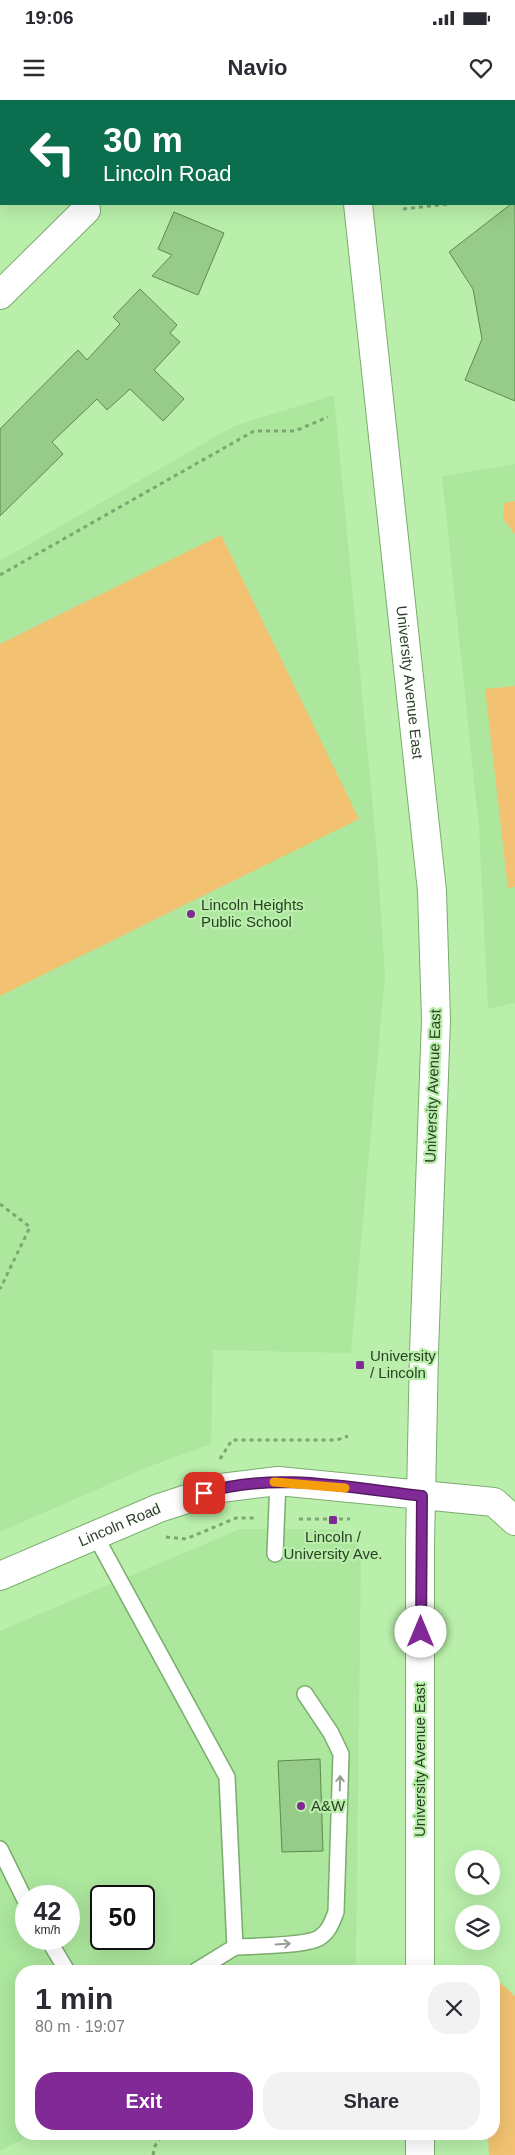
<!DOCTYPE html>
<html lang="en">
<head>
<meta charset="utf-8">
<style>
  :root { --surface:#fff; --page:#f2f2f3; --text:#2b2b33; --muted:#7c7c81; --accent:#812996 }
  body { margin:0; font-family:Helvetica,sans-serif; background:var(--page); color:var(--text); height:100vh; display:flex; flex-direction:column; font-size:19px; white-space:nowrap }
  * { box-sizing:border-box; margin:0 }
  p { font-size:16px; color:var(--muted) }
  .icon { flex:none; width:28px; height:28px; fill:none; stroke:currentColor; stroke-width:2; stroke-linecap:round; stroke-linejoin:round }
  .map { position:relative; flex:1; overflow:hidden }
  .side { position:absolute; left:15px; top:1865px; width:485px; height:175px; display:flex; flex-direction:column; background:var(--surface); border-radius:20px; box-shadow:0 5px 20px #0002 }
  .side>* { flex:none }
  .hud { position:absolute; left:0px; top:0px; width:515px; height:105px; box-shadow:0 5px 20px #0002; background:#0b6e4f; color:#fff; overflow:hidden }
  .fabs { position:absolute; left:455px; top:1750px; display:grid; gap:10px }
  .fabs a { display:grid; place-items:center; width:45px; height:45px; border-radius:50%; background:var(--surface); box-shadow:0 5px 20px #0002; font-size:25px }
  .speed { position:absolute; left:15px; top:1785px; display:flex; gap:10px; font-size:25px; font-weight:700; text-align:center }
  .speed>* { display:grid; place-content:center; width:65px; height:65px; border-radius:50%; background:var(--surface); box-shadow:0 5px 20px #0002; line-height:1 }
  .speed small { font-size:12px; font-weight:400 }
  .speed .limit { border:2px solid #111; border-radius:8px; background:#fff; color:#111 }
  .pin { position:absolute; display:grid; place-items:center; width:42px; height:42px; color:#fff; margin:-21px; border-radius:10px; box-shadow:0 2px 8px #0006 }
  .me { position:absolute; width:55px; margin:-28px; rotate:0deg; stroke-linejoin:round; filter:drop-shadow(0 0 4px #0008) }
  .turn { display:flex; align-items:center; gap:18px; height:105px; padding:0 20px; font-size:22px }
  .turn .icon { width:65px; height:65px; stroke-width:2.5 }
  .turn b { display:block; font-size:35px; line-height:42px }
  .round { display:grid; place-items:center; flex:none; width:52px; height:52px; border-radius:20px; background:var(--page) }
  .summary { display:flex; align-items:center; justify-content:space-between; height:85px; padding:0 20px }
  h1 { font-size:30px; font-weight:700; line-height:38px }
  .cta { display:flex; gap:10px; margin-top:auto; padding:10px 20px }
  .cta a { flex:1; height:58px; border-radius:20px; background:var(--accent); color:#fff; font-size:20px; font-weight:700; line-height:58px; text-align:center }
  .cta a+a { background:var(--page); color:var(--text) }
  .status { display:flex; justify-content:space-between; align-items:center; height:35px; padding:0 25px; background:var(--surface); direction:ltr }
  .status svg { height:14px; fill:currentColor }
  header { display:flex; justify-content:space-between; align-items:center; height:65px; padding:0 20px; background:var(--surface); font-size:22px; font-weight:700 }
  .map>svg:first-child { display:block }
  .built { fill:#ace79d; fill-rule:evenodd }
  .green { fill:#f2c272 }
  .building { fill:#96cb89; stroke:#5b8c4e }
  .lines { fill:none; stroke-linecap:round; stroke-linejoin:round }
  .service-casing { stroke:#7aad6d; stroke-width:18 }
  .minor-casing { stroke:#7aad6d; stroke-width:30 }
  .secondary-casing { stroke:#7aad6d; stroke-width:30 }
  .path { stroke:#7da572; stroke-width:3; stroke-dasharray:4 4; stroke-linecap:butt }
  .service { stroke:#fff; stroke-width:15 }
  .minor { stroke:#fff; stroke-width:28 }
  .secondary { stroke:#fff; stroke-width:28 }
  .oneway { stroke:#94a092 }
  .route-casing { stroke:#541b62; stroke-width:12 }
  .route { stroke:#812996; stroke-width:9 }
  .slow { stroke:#f59e0b; stroke-width:9 }
  .poi-dot { fill:#812996; stroke:#b9efab; stroke-width:2 }
  .labels { text-anchor:middle; stroke-width:4.5; stroke-linejoin:round; paint-order:stroke }
  .street-label { font-size:15px; fill:#2a4025; stroke:#b9efab }
  .poi-label { font-size:15px; fill:#2a4025; stroke:#b9efab; text-anchor:start }
</style>
</head>
<body>
<div class="status"><b>19:06</b><svg viewBox="0 0 49 12"><path d="M0 12V9h3v3zM5 12V6h3v6zM10 12V3h3v9zM15 12V0h3v12zM26 1h20v11H26zM47 4h2v5h-2z"/></svg></div>
<header><svg class="icon" aria-label="menu" viewBox="0 0 24 24"><path d="M4 6h16M4 12h16M4 18h16"/></svg>Navio<svg class="icon" aria-label="heart" viewBox="0 0 24 24"><path d="M12 20l-8-8c-3-5 5-10 8-4 3-6 11-1 8 4z"/></svg></header>
<div class="map">
<svg width="515" height="2055" viewBox="0 0 515 2055">
  <rect width="100%" height="100%" fill="#b9efab"/>
  <!-- built -->
  <g class="built">
    <polygon points="334,295 377,753 385,876 351,1253 213,1250 211,1344 148,1367 0,1432 0,461 234,326"/>
    <polygon points="515,364 515,903 488,909 479,728 442,376"/>
    <path d="M240,1429H337L356,1439L361,1455L356,1863L340,1871H21V2034H32L0,2051V1531ZM26,1796H69V1839H26ZM101,1796H144V1839H101Z"/>
  </g>
  <!-- green -->
  <g class="green">
    <polygon points="515,401 515,434 503,419 504,403"/>
    <polygon points="221,435 359,719 0,896 0,544"/>
    <polygon points="515,586 515,787 508,788 485,589"/>
    <polygon points="494,1877 515,1896 515,2055 489,2055 488,2034 494,2034"/>
  </g>
  <!-- building -->
  <g class="building">
    <polygon points="515,101 515,301 465,280 482,239 473,189 449,152"/>
    <polygon points="174,112 224,133 198,195 152,176 172,155 158,149"/>
    <polygon points="140,189 177,225 170,233 180,242 154,270 184,299 163,321 130,289 107,310 97,299 52,342 63,354 0,416 0,329 78,250 87,260 120,224 113,217"/>
    <polygon points="320,1659 323,1751 282,1752 278,1661"/>
  </g>
  <g class="lines">
    <defs>
      <g id="service">
        <polyline points="95,1435 227,1677 235,1847 196,1871"/>
        <polyline points="275,1454 278,1381"/>
        <polyline points="0,1749 26,1802"/>
        <polyline points="48,1839 67,1871"/>
        <path d="M235,1847C253,1846 305,1846 319,1838C329,1832 332,1822 336,1812L341,1654L331,1633L305,1594"/>
      </g>
      <g id="minor">
        <polyline points="0,55 1,54"/>
        <polyline points="0,195 86,110 85,104"/>
        <path id="s1" d="M0,1476L159,1408L221,1388L278,1381L494,1402L515,1421"/>
      </g>
      <g id="secondary">
        <polyline points="347,0 347,1"/>
        <path id="s2" d="M358,104L432,791L436,920L424,1252L420,1445V1871"/>
        <polyline points="420,2034 420,2055"/>
      </g>
    </defs>
    <!-- service casing -->
    <use href="#service" class="service-casing"/>
    <!-- minor casing -->
    <use href="#minor" class="minor-casing"/>
    <!-- secondary casing -->
    <use href="#secondary" class="secondary-casing"/>
    <!-- path -->
    <g class="path">
      <polyline points="514,96 515,96"/>
      <polyline points="403,109 448,104"/>
      <polyline points="0,475 254,331 295,331 328,317"/>
      <polyline points="0,1104 30,1127 0,1189"/>
      <polyline points="220,1359 232,1340 337,1340 348,1336"/>
      <polyline points="299,1419 350,1419"/>
      <polyline points="166,1437 186,1439 236,1418 255,1418"/>
      <polyline points="153,2055 155,2046 162,2034"/>
    </g>
    <!-- service -->
    <use href="#service" class="service"/>
    <!-- minor -->
    <use href="#minor" class="minor"/>
    <!-- secondary -->
    <use href="#secondary" class="secondary"/>
  </g>
  <!-- one-way arrows -->
  <defs><path id="oneway-shaft" d="M-6 0H5M1.5-3L5.5 0L1.5 3" fill="none" stroke-width="1.6" stroke-linecap="round" stroke-linejoin="round" transform="scale(1.25)"/></defs>
  <g class="oneway">
    <use href="#oneway-shaft" transform="translate(340 1683) rotate(-88)"/>
    <use href="#oneway-shaft" transform="translate(283 1844) rotate(-4)"/>
  </g>
  <g class="lines">
    <defs>
      <path id="route" d="M204,1393C274,1371 351,1388 422,1396L421,1532"/>
    </defs>
    <!-- route casing -->
    <use href="#route" class="route-casing"/>
    <!-- route -->
    <use href="#route" class="route"/>
    <!-- slow -->
    <polyline class="slow" points="274,1382 345,1388"/>
  </g>
  <!-- markers -->
  <g class="poi-dot">
    <circle cx="191" cy="814" r="5"/>
    <rect x="355" y="1260" width="10" height="10" rx="2.5"/>
    <rect x="328" y="1415" width="10" height="10" rx="2.5"/>
    <circle cx="301" cy="1706" r="5"/>
  </g>
  <g class="labels">
    <!-- street labels -->
    <g class="street-label">
      <text dy="5" stroke="none"><textPath href="#s2" startOffset="481">University Avenue East</textPath></text>
      <text transform="translate(433 986) rotate(-88)" y="5">University Avenue East</text>
      <text dy="5" stroke="none"><textPath href="#s1" startOffset="130">Lincoln Road</textPath></text>
      <text transform="translate(420 1660) rotate(-90)" y="5">University Avenue East</text>
    </g>
    <!-- poi labels -->
    <g class="poi-label">
      <text x="201" y="810">Lincoln Heights<tspan x="201" dy="17">Public School</tspan></text>
      <text x="370" y="1261">University<tspan x="370" dy="17">/ Lincoln</tspan></text>
      <text x="333" y="1442" text-anchor="middle">Lincoln /<tspan x="333" dy="17">University Ave.</tspan></text>
      <text x="311" y="1711">A&amp;W</text>
    </g>
  </g>
</svg>
<div class="fabs">
<a><svg class="icon" aria-label="search" viewBox="0 0 24 24"><circle cx="10" cy="10" r="6"/><path d="M15 15l6 6"/></svg></a>
<a><svg class="icon" aria-label="layers" viewBox="0 0 24 24"><path d="M12 4l9 5-9 5-9-5zM3 14l9 5 9-5"/></svg></a>
</div>
<div class="speed"><div>42<small>km/h</small></div><div class="limit">50</div></div>
<div class="pin" style="left:204px;top:1393px;background:#d93025"><svg class="icon" aria-label="arrive" viewBox="0 0 24 24"><path d="M6 21V4h12l-3 4 3 4H6"/></svg></div>
<svg class="me" style="left:421px;top:1532px" viewBox="-20 -20 40 40"><circle r="19" fill="#fff"/><path d="M0-13L10 11 0 6-10 11z" fill="#812996"/></svg>
<div class="hud">
<div class="turn"><svg class="icon" aria-label="left" viewBox="0 0 24 24"><path d="M17 20v-9H6M10 6l-5 5 5 5"/></svg><div><b>30 m</b>Lincoln Road</div></div>
</div>
<section class="side">
<div class="summary"><div><h1>1 min</h1><p>80 m · 19:07</p></div><a class="round"><svg class="icon" aria-label="close" viewBox="0 0 24 24"><path d="M6 6l12 12M18 6L6 18"/></svg></a></div>
<div class="cta"><a>Exit</a><a>Share</a></div>
</section>
</div>
</body>
</html>
